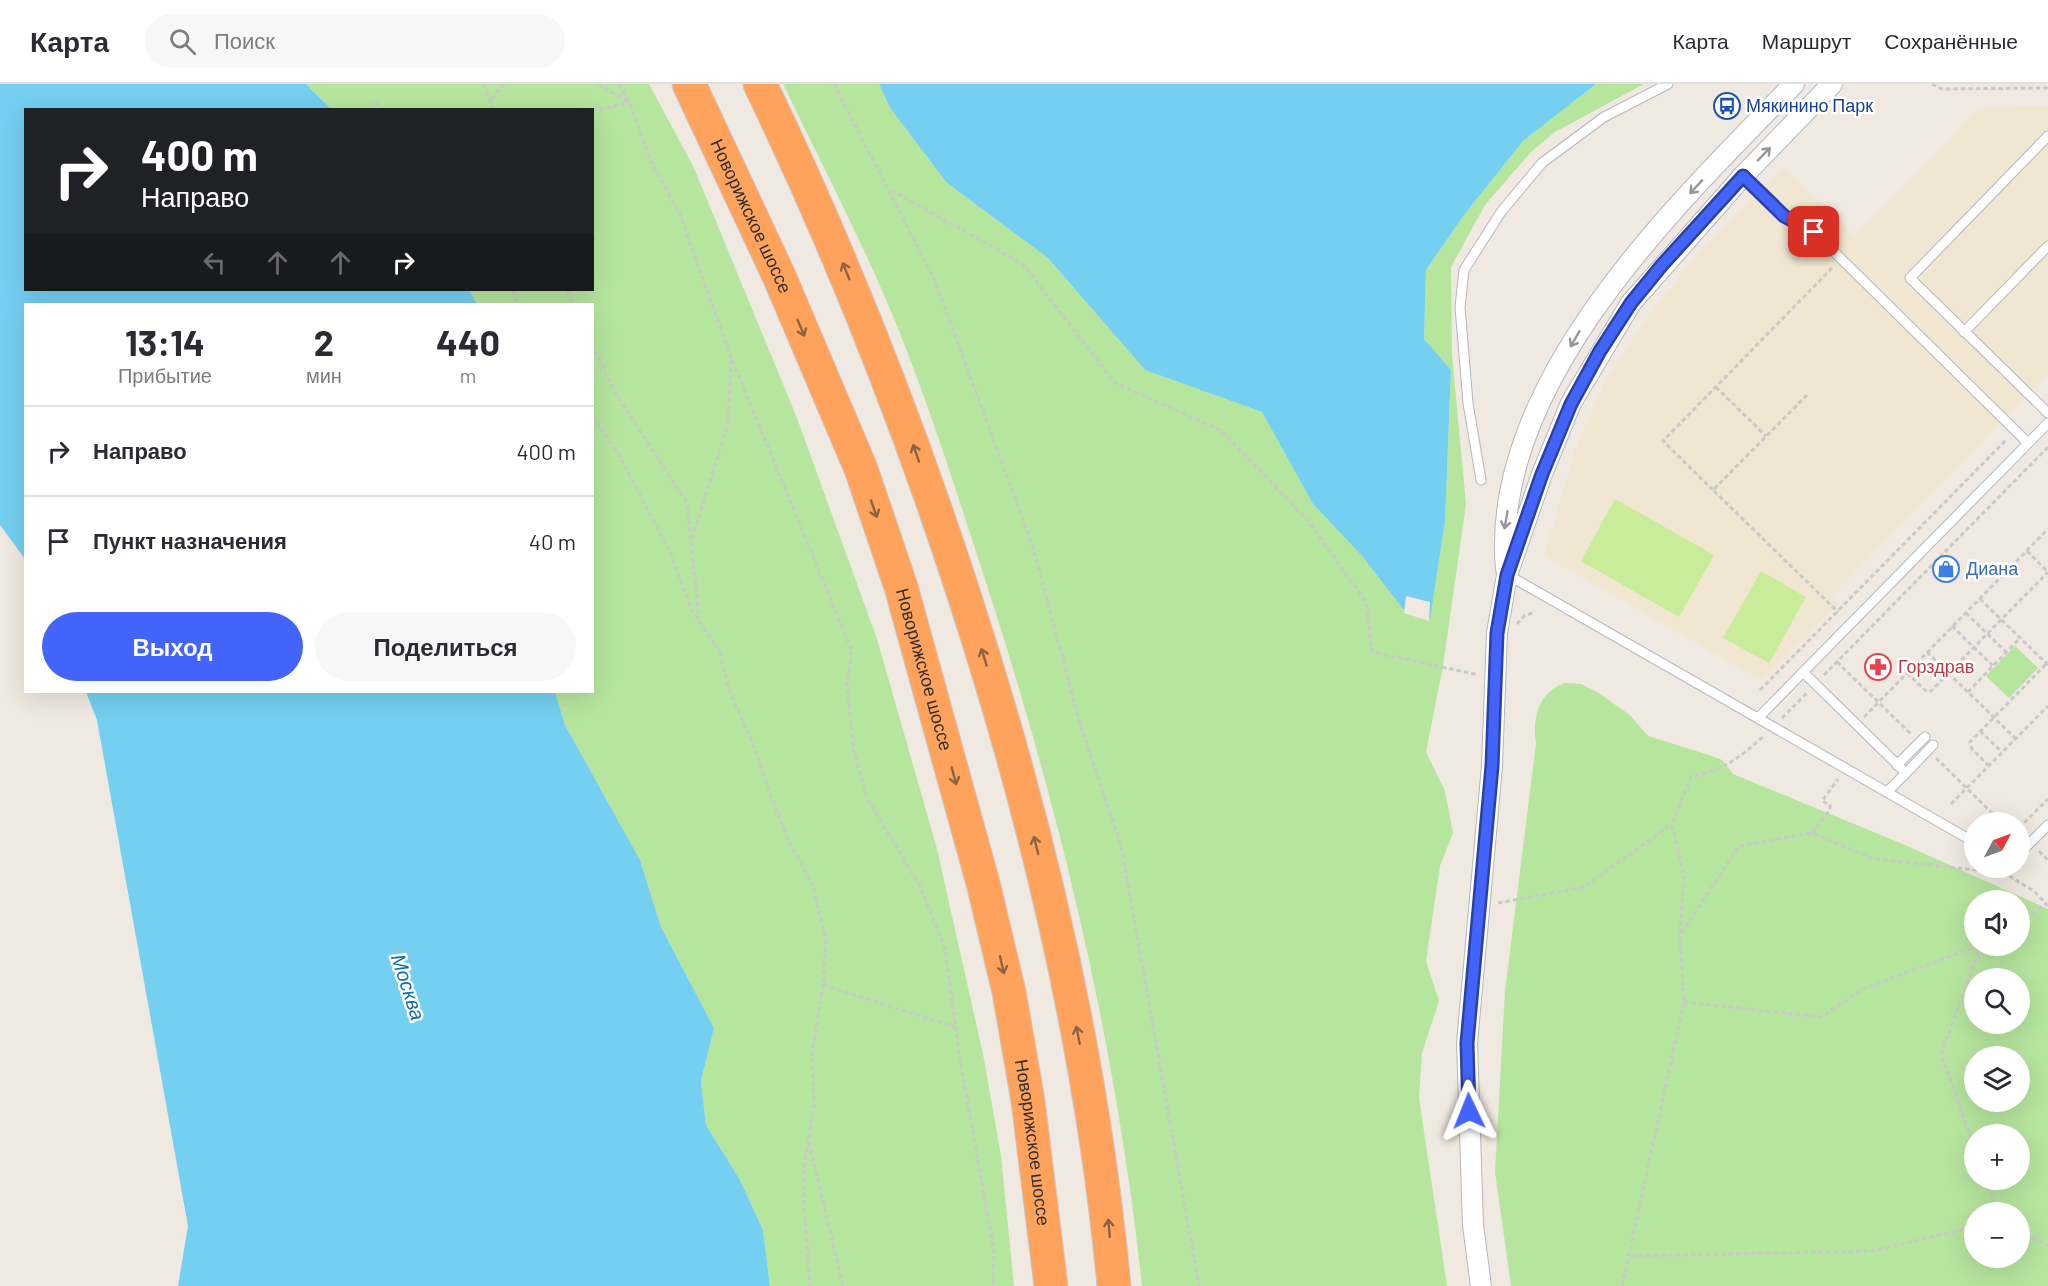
<!DOCTYPE html>
<html lang="ru">
<head>
<meta charset="utf-8">
<style>
  :root { --surface:#fff; --page:#f7f7f7; --text:#2b2b33; --muted:#7c7c81; --line:#e1e1e2; --accent:#4264fb }
  body { margin:0; font-family:Barlow,sans-serif; background:var(--page); color:var(--text); height:100vh; display:flex; flex-direction:column; font-size:22px; white-space:nowrap }
  * { box-sizing:border-box; margin:0 }
  p { font-size:20px; color:var(--muted) }
  .icon { flex:none; width:33px; height:33px; fill:none; stroke:currentColor; stroke-width:2; stroke-linecap:round; stroke-linejoin:round }
  .map { position:relative; flex:1; overflow:hidden }
  .sheet { position:absolute; left:24px; top:219px; width:570px; height:390px; display:flex; flex-direction:column; background:var(--surface); border-radius:0px; box-shadow:0 6px 24px #0002 }
  .sheet>* { flex:none }
  .top-card { position:absolute; left:24px; top:24px; width:570px; height:183px; border-radius:0px; box-shadow:0 6px 24px #0002; background:#202124; color:#fff; overflow:hidden }
  .needle { width:39px; rotate:49deg }
  .fabs { position:absolute; left:1964px; top:728px; display:grid; gap:12px }
  .fabs a { display:grid; place-items:center; width:66px; height:66px; border-radius:50%; background:var(--surface); box-shadow:0 6px 24px #0002; font-size:30px }
  .pin { position:absolute; display:grid; place-items:center; width:51px; height:51px; color:#fff; margin:-26px; border-radius:12px; box-shadow:0 3px 9px #0006 }
  .me { position:absolute; width:66px; margin:-33px; rotate:358deg; stroke-linejoin:round; filter:drop-shadow(0 0 4px #0008) }
  .turn { display:flex; align-items:center; gap:21px; height:126px; padding:0 18px; font-size:27px }
  .turn .icon { width:78px; height:78px; stroke-width:2.5 }
  .turn b { display:block; font-size:42px; line-height:51px }
  .lanes { display:flex; align-items:center; height:57px; padding:0 18px; background:#0003; justify-content:center; gap:30px; direction:ltr }
  .lanes .off { opacity:.35 }
  .eta { display:flex; justify-content:space-evenly; align-items:center; height:102px; text-align:center }
  .eta b { font-size:36px; font-weight:700; line-height:42px }
  .action { display:flex; gap:12px; margin-top:auto; padding:12px 18px }
  .action a { flex:1; height:69px; border-radius:36px; background:var(--accent); color:#fff; font-size:24px; font-weight:700; line-height:69px; text-align:center }
  .action a+a { background:var(--page); color:var(--text) }
  ul { padding:0; list-style:none }
  li { display:flex; align-items:center; gap:18px; height:90px; padding:0 18px; border-top:2px solid var(--line) }
  li div { flex:1 }
  li b { display:block; font-size:22px }
  li em { font-style:normal }
  header { display:flex; align-items:center; gap:36px; box-sizing:border-box; height:84px; padding:0 30px; background:var(--surface); border-bottom:2px solid var(--line) }
  header strong { font-size:28px }
  nav { display:flex; gap:33px; margin-inline-start:auto; font-size:21px }
  .search { width:420px; height:54px; background:var(--page); display:flex; align-items:center; gap:15px; box-sizing:border-box; padding:0 21px; border-radius:33px; color:var(--muted); font-size:22px }
  .map>svg:first-child { display:block }
  .education { fill:#f0e6d1 }
  .green { fill:#b6e59e; fill-rule:evenodd }
  .pitch { fill:#c9ec9a }
  .water { fill:#75cff0 }
  .pier { fill:#efe9e1 }
  .lines { fill:none; stroke-linecap:round; stroke-linejoin:round }
  .lane-casing { stroke:#b4b7c1; stroke-width:11 }
  .street-casing { stroke:#b4b7c1; stroke-width:22 }
  .highway-casing { stroke:#c9c9c9; stroke-width:35 }
  .path { stroke:#c9c9c9; stroke-width:3; stroke-dasharray:4.5 3; stroke-linecap:butt }
  .lane { stroke:#fff; stroke-width:9 }
  .street { stroke:#fff; stroke-width:20 }
  .highway { stroke:#ffa35c; stroke-width:33 }
  .oneway { stroke:#969696 }
  .oneway2 { stroke:#8c6343 }
  .route-casing { stroke:#2b41a3; stroke-width:15 }
  .route { stroke:#4264fb; stroke-width:10 }
  .labels { text-anchor:middle; stroke-width:5; stroke-linejoin:round; paint-order:stroke }
  .transit-label { font-size:18px; fill:#164399; stroke:#fff; text-anchor:start }
  .street-label { font-size:18px; fill:#2e2e2e; stroke:#fff }
  .shop-label { font-size:18px; fill:#366cbe; stroke:#fff; text-anchor:start }
  .health-label { font-size:18px; fill:#be3a42; stroke:#fff; text-anchor:start }
  .water-label { font-size:20px; font-style:italic; fill:#0d6fa3; stroke:#fff }
</style>
</head>
<body>
<header>
<strong>Карта</strong>
<div class="search"><svg class="icon" aria-label="search" viewBox="0 0 24 24"><circle cx="10" cy="10" r="6"/><path d="M15 15l6 6"/></svg>Поиск</div>
<nav><a>Карта</a><a>Маршрут</a><a>Сохранённые</a></nav>
</header>
<div class="map">
<svg width="2048" height="1202" viewBox="0 0 2048 1202">
  <rect width="100%" height="100%" fill="#efe9e1"/>
  <!-- education -->
  <polygon class="education" points="2048,22 2048,291 1831,513 1838,520 1762,597 1544,472 1575,367 1606,295 1647,234 1701,165 1784,83 1855,152 1980,23"/>
  <!-- green -->
  <g class="green">
    <polygon points="306,0 649,0 694,84 797,334 877,555 937,765 984,975 1001,1072 1014,1202 770,1202 763,1146 740,1096 706,1041 701,997 714,944 661,843 640,776 565,641 555,608 592,608 592,220 477,220 469,206 592,206 592,26 331,25"/>
    <path d="M783,0H879L890,24L947,99L1048,174L1145,286L1262,328L1313,420L1362,472L1403,525L1429,534L1445,437L1451,287L1424,255L1426,186L1464,131L1523,57L1596,0H1644L1555,48L1531,68L1485,121L1451,183L1452,271L1466,420L1443,582L1426,668L1445,707L1453,749L1440,782L1426,877L1439,917L1422,969L1419,1014L1447,1202H1142C1115,951 1057,713 978,474C954,400 930,325 901,252C867,166 823,83 783,0Z"/>
    <polygon points="2015,562 2038,584 2009,614 1986,592"/>
    <path d="M1564,599L1581,600L1597,608L1630,631L1648,652L1709,671L1722,676L1733,690L1905,761L2048,825V1202H1511L1495,1088L1505,907L1536,659C1532,633 1539,609 1564,599ZM1974,816H2019V861H1974ZM1974,894H2019V939H1974ZM1974,972H2019V1017H1974ZM1974,1050H2019V1095H1974ZM1974,1128H2019V1173H1974Z"/>
  </g>
  <!-- pitch -->
  <g class="pitch">
    <polygon points="1615,415 1714,471 1679,533 1581,477"/>
    <polygon points="1761,487 1806,513 1769,579 1723,554"/>
  </g>
  <!-- water -->
  <g class="water">
    <polygon points="0,0 306,0 331,25 26,26 26,206 469,206 477,220 26,220 25,475 0,441"/>
    <polygon points="879,0 1596,0 1523,57 1464,131 1426,186 1424,255 1451,286 1445,437 1430,534 1403,525 1362,472 1313,420 1262,328 1145,286 1048,174 947,99 890,24"/>
    <polygon points="86,608 555,608 565,641 640,776 661,843 714,944 701,997 706,1041 740,1096 763,1146 770,1202 178,1202 188,1142 97,636"/>
  </g>
  <!-- pier -->
  <polygon class="pier" points="1406,512 1430,518 1429,537 1404,529"/>
  <g class="lines">
    <defs>
      <g id="lane">
        <polyline points="2048,52 1910,194 2048,329"/>
        <polyline points="1743,92 1784,132 1814,148 2028,359"/>
        <polyline points="1964,248 2048,162"/>
        <polyline points="1481,396 1468,319 1460,223 1464,186 1501,128 1542,79 1604,33 1668,0"/>
        <polyline points="1508,491 1974,758"/>
        <polyline points="1803,588 1906,689 1887,708"/>
        <polyline points="1758,634 2048,339"/>
        <polyline points="1897,681 1925,653"/>
        <polyline points="1906,689 1933,661"/>
        <polyline points="2019,770 2048,741"/>
      </g>
      <g id="street">
        <path d="M1506,485C1489,300 1675,122 1794,0"/>
        <polyline points="1481,1202 1473,1141 1467,959 1492,682 1497,549 1507,491 1542,390 1571,319 1631,219 1743,92 1832,0"/>
      </g>
      <g id="highway">
        <path id="s1" d="M689,0L779,192L861,385L901,503L983,799L1009,908L1028,1017L1051,1202"/>
        <path d="M760,0C840,166 907,335 964,511C1037,735 1092,967 1114,1202"/>
      </g>
    </defs>
    <!-- lane casing -->
    <use href="#lane" class="lane-casing"/>
    <!-- street casing -->
    <use href="#street" class="street-casing"/>
    <!-- highway casing -->
    <use href="#highway" class="highway-casing"/>
    <!-- path -->
    <g class="path">
      <polyline points="484,0 494,26"/>
      <polyline points="598,0 627,17"/>
      <polyline points="619,0 629,18 652,80 679,128 731,273 852,567 847,599 850,631 854,668 867,714 920,802 945,865 960,976 994,1167 993,1202"/>
      <polyline points="834,0 935,197 1033,463 1080,640 1121,761 1199,1202"/>
      <polyline points="1932,0 1942,5 2048,4"/>
      <polyline points="492,15 501,2 507,0"/>
      <polyline points="375,18 383,26"/>
      <polyline points="592,28 629,18"/>
      <polyline points="891,106 1023,180 1115,299 1222,347 1309,438 1366,518 1372,568 1479,591"/>
      <polyline points="513,206 517,220"/>
      <polyline points="567,206 574,220"/>
      <polyline points="592,260 616,310 687,419 699,534"/>
      <polyline points="1716,303 1766,352"/>
      <polyline points="1807,311 1713,406 1838,528"/>
      <polyline points="592,332 618,369 671,470 691,525 719,566 729,606 753,660 770,709 789,758 812,799 826,856 823,901 812,970 814,1022 804,1082 804,1121 810,1202"/>
      <polyline points="1713,406 1663,357 1832,184"/>
      <polyline points="692,455 728,339 731,275"/>
      <polyline points="2027,467 2048,488"/>
      <polyline points="1980,515 2048,581"/>
      <polyline points="1966,529 2006,568"/>
      <polyline points="1517,540 1524,532 1535,528"/>
      <polyline points="1952,542 1993,582"/>
      <polyline points="1927,568 2016,655"/>
      <polyline points="1837,578 1912,651"/>
      <polyline points="1907,589 1927,608 1931,607 2048,488"/>
      <polyline points="1824,591 2048,363"/>
      <polyline points="1760,606 2007,355"/>
      <polyline points="1968,608 2020,554"/>
      <polyline points="1864,633 2048,445"/>
      <polyline points="1782,634 1807,609"/>
      <polyline points="1980,647 2002,668"/>
      <polyline points="1936,674 2001,738"/>
      <polyline points="1989,682 1972,665 1970,658 2048,578"/>
      <polyline points="1951,720 2048,622"/>
      <polyline points="2019,744 2048,715"/>
      <polyline points="1812,749 1830,726 1830,721 1822,717 1838,695"/>
      <polyline points="2039,767 2048,776"/>
      <polyline points="1498,819 1584,803 1672,740"/>
      <polyline points="2019,837 2046,820"/>
      <path d="M1680,849L1684,792L1672,740L1691,693C1726,685 1739,674 1765,651"/>
      <polyline points="823,901 956,943"/>
      <polyline points="1684,918 1821,933 1863,905 1980,861"/>
      <polyline points="809,1058 843,1202"/>
      <polyline points="1974,1062 1941,971 1981,861"/>
      <polyline points="1986,1095 1998,1128"/>
      <polyline points="2019,1145 2048,1162"/>
      <polyline points="1631,1172 1872,1167 1974,1143"/>
      <polyline points="1622,1202 1684,918 1680,852 1739,762 1812,749 1874,775 2004,789 2034,807 2048,822"/>
    </g>
    <!-- lane -->
    <use href="#lane" class="lane"/>
    <!-- street -->
    <use href="#street" class="street"/>
    <!-- highway -->
    <use href="#highway" class="highway"/>
  </g>
  <!-- one-way arrows -->
  <defs><path id="oneway-shaft" d="M-6 0H5M1.5-3L5.5 0L1.5 3" fill="none" stroke-width="1.6" stroke-linecap="round" stroke-linejoin="round" transform="scale(1.5)"/></defs>
  <g class="oneway">
    <use href="#oneway-shaft" transform="translate(1764 70) rotate(-46)"/>
    <use href="#oneway-shaft" transform="translate(1696 103) rotate(133)"/>
    <use href="#oneway-shaft" transform="translate(1575 255) rotate(120)"/>
    <use href="#oneway-shaft" transform="translate(1506 436) rotate(100)"/>
  </g>
  <g class="oneway2">
    <use href="#oneway-shaft" transform="translate(846 187) rotate(-112)"/>
    <use href="#oneway-shaft" transform="translate(801 244) rotate(67)"/>
    <use href="#oneway-shaft" transform="translate(916 369) rotate(-109)"/>
    <use href="#oneway-shaft" transform="translate(874 425) rotate(71)"/>
    <use href="#oneway-shaft" transform="translate(984 573) rotate(-107)"/>
    <use href="#oneway-shaft" transform="translate(954 692) rotate(75)"/>
    <use href="#oneway-shaft" transform="translate(1036 761) rotate(-104)"/>
    <use href="#oneway-shaft" transform="translate(1002 881) rotate(77)"/>
    <use href="#oneway-shaft" transform="translate(1078 951) rotate(-101)"/>
    <use href="#oneway-shaft" transform="translate(1109 1144) rotate(-95)"/>
  </g>
  <g class="lines">
    <defs>
      <polyline id="route" points="1469,1027 1467,959 1492,682 1497,549 1507,491 1542,390 1571,320 1600,267 1631,219 1662,181 1743,92 1784,132 1814,148"/>
    </defs>
    <!-- route casing -->
    <use href="#route" class="route-casing"/>
    <!-- route -->
    <use href="#route" class="route"/>
  </g>
  <!-- icons -->
  <defs>
    <symbol id="bus-ring" viewBox="-11 -11 22 22"><circle r="9.5" fill="#fff" stroke="#1a4fb4" stroke-width="1.5"/><path d="M-5-6H5V4H4V6H2V4H-2V6H-4V4H-5ZM-3.5-4V0h7V-4ZM-3.5 1.2v1.5H-2V1.2ZM2 1.2v1.5H3.5V1.2Z" fill="#1a4fb4"/></symbol>
    <symbol id="shop-ring" viewBox="-11 -11 22 22"><circle r="9.5" fill="#fff" stroke="#3f7fe0" stroke-width="1.5"/><path d="M-5-2.5h2.3a2.7 3.5 0 0 1 5.4 0H5L5.5 6h-11ZM-1.5-2.5h3a1.5 2.3 0 0 0-3 0Z" fill="#3f7fe0"/></symbol>
    <symbol id="pharmacy-ring" viewBox="-11 -11 22 22"><circle r="9.5" fill="#fff" stroke="#e0444e" stroke-width="1.5"/><path d="M-2-6h4v4h4v4h-4v4h-4v-4h-4v-4h4Z" fill="#e0444e"/></symbol>
  </defs>
  <g fill-rule="evenodd">
    <use href="#bus-ring" x="1712" y="7" width="30" height="30"/>
    <use href="#shop-ring" x="1931" y="470" width="30" height="30"/>
    <use href="#pharmacy-ring" x="1863" y="568" width="30" height="30"/>
  </g>
  <g class="labels">
    <!-- transit labels -->
    <g class="transit-label">
      <text x="1746" y="28">Мякинино Парк</text>
    </g>
    <!-- street labels -->
    <g class="street-label">
      <text dy="6" stroke="none"><textPath href="#s1" startOffset="146">Новорижское шоссе</textPath></text>
      <text dy="6" stroke="none"><textPath href="#s1" startOffset="632">Новорижское шоссе</textPath></text>
      <text dy="6" stroke="none"><textPath href="#s1" startOffset="1118">Новорижское шоссе</textPath></text>
    </g>
    <!-- shop labels -->
    <g class="shop-label">
      <text x="1966" y="491">Диана</text>
    </g>
    <!-- health labels -->
    <g class="health-label">
      <text x="1898" y="589">Горздрав</text>
    </g>
    <!-- water labels -->
    <g class="water-label">
      <text transform="translate(408 903) rotate(72)" y="7">Москва</text>
    </g>
  </g>
</svg>
<div class="fabs">
<a><svg class="needle" viewBox="-14 -14 28 28"><path d="M0-13l5 13h-10z" fill="#e53935"/><path d="M0 13l5-13h-10z" fill="#7c7c81"/></svg></a>
<a><svg class="icon" aria-label="sound" viewBox="0 0 24 24"><path d="M4 9h4l5-4v14l-5-4H4zM17 9q2 3 0 6"/></svg></a>
<a><svg class="icon" aria-label="search" viewBox="0 0 24 24"><circle cx="10" cy="10" r="6"/><path d="M15 15l6 6"/></svg></a>
<a><svg class="icon" aria-label="layers" viewBox="0 0 24 24"><path d="M12 4l9 5-9 5-9-5zM3 14l9 5 9-5"/></svg></a>
<a>+</a>
<a>−</a>
</div>
<div class="pin" style="left:1814px;top:148px;background:#d93025"><svg class="icon" aria-label="arrive" viewBox="0 0 24 24"><path d="M6 21V4h12l-3 4 3 4H6"/></svg></div>
<svg class="me" style="left:1469px;top:1027px" viewBox="-20 -20 40 40"><path d="M0-17L14 15 0 8-14 15z" fill="#4264fb" stroke="#fff" stroke-width="4"/></svg>
<div class="top-card">
<div class="turn"><svg class="icon" aria-label="right" viewBox="0 0 24 24"><path d="M7 20v-9h11M14 6l5 5-5 5"/></svg><div><b>400 m</b>Направо</div></div>
<div class="lanes"><svg class="icon off" aria-label="left" viewBox="0 0 24 24"><path d="M17 20v-9H6M10 6l-5 5 5 5"/></svg><svg class="icon off" aria-label="ahead" viewBox="0 0 24 24"><path d="M12 20V5M6 11l6-6 6 6"/></svg><svg class="icon off" aria-label="ahead" viewBox="0 0 24 24"><path d="M12 20V5M6 11l6-6 6 6"/></svg><svg class="icon" aria-label="right" viewBox="0 0 24 24"><path d="M7 20v-9h11M14 6l5 5-5 5"/></svg></div>
</div>
<section class="sheet">
<div class="eta">
<div><b>13:14</b><p>Прибытие</p></div>
<div><b>2</b><p>мин</p></div>
<div><b>440</b><p>m</p></div>
</div>
<ul>
<li><svg class="icon" aria-label="right" viewBox="0 0 24 24"><path d="M7 20v-9h11M14 6l5 5-5 5"/></svg><div><b>Направо</b></div><em>400 m</em></li>
<li><svg class="icon" aria-label="arrive" viewBox="0 0 24 24"><path d="M6 21V4h12l-3 4 3 4H6"/></svg><div><b>Пункт назначения</b></div><em>40 m</em></li>
</ul>
<div class="action"><a>Выход</a><a>Поделиться</a></div>
</section>
</div>
</body>
</html>
